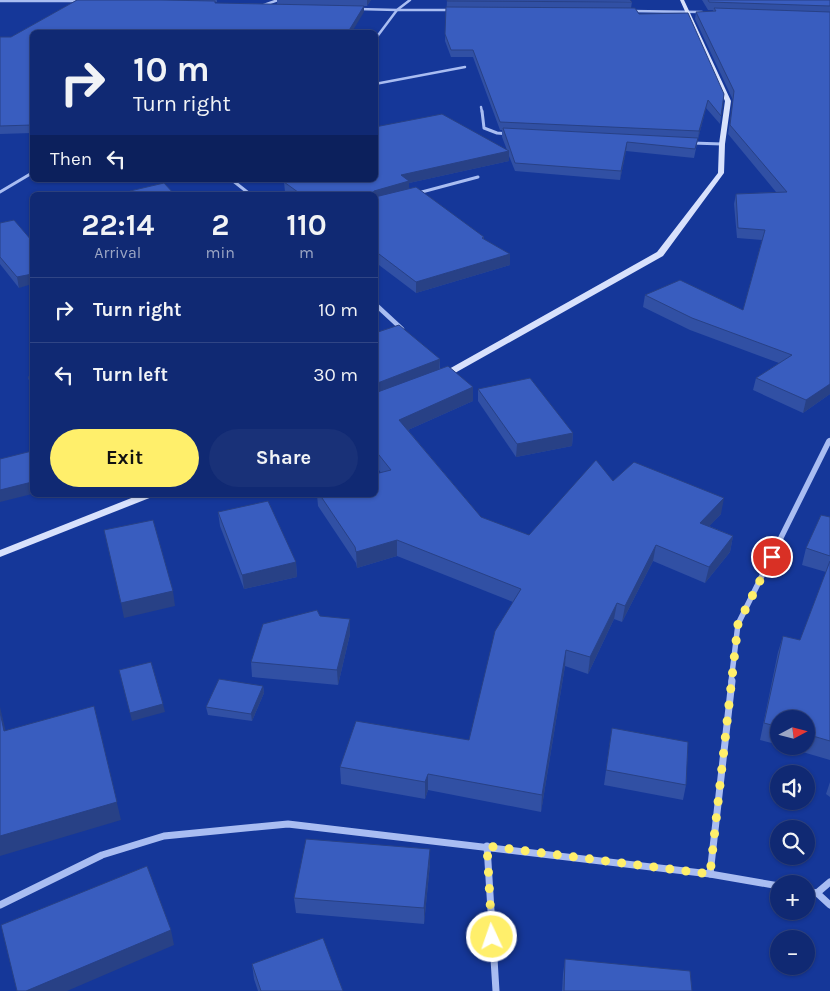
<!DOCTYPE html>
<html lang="en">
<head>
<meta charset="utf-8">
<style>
  :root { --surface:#102973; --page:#193178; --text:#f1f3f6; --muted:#9ca6c4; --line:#304585; --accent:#ffef6b }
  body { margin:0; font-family:Karla,sans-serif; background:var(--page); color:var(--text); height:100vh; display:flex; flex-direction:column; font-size:19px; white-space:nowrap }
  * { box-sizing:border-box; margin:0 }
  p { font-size:16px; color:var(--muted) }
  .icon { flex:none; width:28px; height:28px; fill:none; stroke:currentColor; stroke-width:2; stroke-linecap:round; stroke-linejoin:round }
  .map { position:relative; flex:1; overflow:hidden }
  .details { position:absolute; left:30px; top:192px; width:348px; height:305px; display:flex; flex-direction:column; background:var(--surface); border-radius:8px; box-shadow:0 1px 4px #0004,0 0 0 1px var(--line) }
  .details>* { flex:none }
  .guide { position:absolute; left:30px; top:30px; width:348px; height:152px; border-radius:8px; box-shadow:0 1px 4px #0004,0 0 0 1px var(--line); background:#102973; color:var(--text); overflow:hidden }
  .needle { width:32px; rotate:83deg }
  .fabs { position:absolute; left:770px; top:710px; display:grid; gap:10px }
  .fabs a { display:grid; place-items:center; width:45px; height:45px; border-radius:50%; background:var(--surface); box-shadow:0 1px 4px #0004,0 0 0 1px var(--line); font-size:25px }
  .pin { position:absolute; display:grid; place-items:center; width:42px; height:42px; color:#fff; margin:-21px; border:2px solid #fff; border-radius:50%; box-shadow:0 1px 5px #0007 }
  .me { position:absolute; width:55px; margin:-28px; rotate:357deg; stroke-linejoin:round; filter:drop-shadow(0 0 4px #0008) }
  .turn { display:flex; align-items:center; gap:18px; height:105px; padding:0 20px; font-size:22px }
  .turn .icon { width:65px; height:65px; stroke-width:2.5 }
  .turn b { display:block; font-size:35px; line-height:42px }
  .then { display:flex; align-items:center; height:48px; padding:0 20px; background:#0003; gap:10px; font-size:19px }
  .eta { display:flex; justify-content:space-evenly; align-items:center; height:85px; text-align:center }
  .eta b { font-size:30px; font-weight:700; line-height:35px }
  .action { display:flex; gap:10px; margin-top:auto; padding:10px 20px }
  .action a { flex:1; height:58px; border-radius:30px; background:var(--accent); color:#111; font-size:20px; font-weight:700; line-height:58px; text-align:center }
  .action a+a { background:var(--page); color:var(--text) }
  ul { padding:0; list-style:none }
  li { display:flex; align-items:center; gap:15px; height:65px; padding:0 20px; border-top:1px solid var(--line) }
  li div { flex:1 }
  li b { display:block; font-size:19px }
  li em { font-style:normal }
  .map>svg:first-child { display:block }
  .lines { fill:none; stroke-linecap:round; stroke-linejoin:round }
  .street-far4 { stroke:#a9bdf2; stroke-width:2.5 }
  .street-far3 { stroke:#a9bdf2; stroke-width:3 }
  .street-far2 { stroke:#a9bdf2; stroke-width:4.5 }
  .street-far1 { stroke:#a9bdf2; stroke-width:5.5 }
  .street { stroke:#a9bdf2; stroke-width:7 }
  .secondary { fill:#d8e1fc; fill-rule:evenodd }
  .wall { fill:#3150a4 }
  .shaded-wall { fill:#284186 }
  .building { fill:#395dbf; stroke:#284186 }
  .route { stroke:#ffef6b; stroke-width:9; stroke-dasharray:0 16.2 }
</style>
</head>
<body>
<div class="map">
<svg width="830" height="991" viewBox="0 0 830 991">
  <rect width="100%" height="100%" fill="#153799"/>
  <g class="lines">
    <!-- street-far4 -->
    <g class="street-far4">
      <polyline points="0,1 82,1"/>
      <polyline points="261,6 278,0"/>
      <polyline points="358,9 397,10 410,0"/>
      <polyline points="631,11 702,12"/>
      <polyline points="376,38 397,10 452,10"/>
      <polyline points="375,84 465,67"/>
      <polyline points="481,107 482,112"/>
    </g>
    <!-- street-far3 -->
    <g class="street-far3">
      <polyline points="482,111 484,128 497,133 509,134"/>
      <polyline points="692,143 722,144"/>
      <polyline points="232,180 251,195"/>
      <polyline points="0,192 32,173"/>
      <polyline points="418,193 478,177"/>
    </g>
    <!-- street-far2 -->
    <g class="street-far2">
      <polyline points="375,304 402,329"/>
      <polyline points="829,443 830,440"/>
    </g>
    <!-- street-far1 -->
    <polyline class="street-far1" points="731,682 738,624 829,441"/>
    <!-- street -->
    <g class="street">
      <polyline points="487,846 496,991"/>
      <polyline points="710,874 732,681"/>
      <polyline points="806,891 817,893 830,905"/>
      <polyline points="817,893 830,882"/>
      <polyline points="0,905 102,855 164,836 288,824 710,874 779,886"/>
    </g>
    <!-- secondary -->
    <g class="secondary">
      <polygon points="680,0 684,0 731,101 725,144 724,173 663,256 446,378 440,378 439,376 440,374 657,252 718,173 719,144 725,101"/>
      <polygon points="139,495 153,495 152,497 0,557 0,550"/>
    </g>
  </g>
  <!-- wall -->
  <g class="wall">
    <polygon points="77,0 217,0 217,2 215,2 215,3 331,5 277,4 277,0 371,0 367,6 364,6 364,12 32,32 32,133 0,134 0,37 11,37"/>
    <polygon points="447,0 632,2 631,8 639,14 724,94 720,124 706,108 698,139 694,158 626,151 620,180 515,171 509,156 509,161 409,183 409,188 484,237 484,239 510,265 416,293 375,262 375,195 289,195 285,192 284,182 507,150 502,137 502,130 500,130 473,57 451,57 445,41"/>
    <polygon points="702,0 830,0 830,394 803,413 753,390 756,378 779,363 690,330 643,307 645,295 743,310 762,240 737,238 734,204 736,194 776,192 728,134 733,100 695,19 696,12 713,11 713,10 708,10"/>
    <polygon points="14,220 19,288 0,264 0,223"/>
    <polygon points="375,333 440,359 440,369 473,387 473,401 408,430 481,517 529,535 613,481 721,514 709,526 733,536 730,552 705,583 653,561 622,622 614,619 588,674 565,666 541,812 428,790 425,799 341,784 340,767 469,740 513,602 397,556 357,568 356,563 318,506 317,495 375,495 381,473 375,464"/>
    <polygon points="32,376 32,388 30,384 28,377"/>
    <polygon points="478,389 573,433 572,446 516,457 478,401"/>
    <polygon points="218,512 296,562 297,577 244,589 220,526"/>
    <polygon points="830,517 830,760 782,746 806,746 806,719 779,719 779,745 760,740 778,652 783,636 800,640 826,572 802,565 806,548"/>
    <polygon points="350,634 338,685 252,677 251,662"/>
    <polygon points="263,686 264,693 252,721 208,715 206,707"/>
    <polygon points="612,728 686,785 683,800 604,785"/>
    <polygon points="830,782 830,797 826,794"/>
    <polygon points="430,864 424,924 296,913 294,898"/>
    <polygon points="565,959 692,991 562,991 563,974"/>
    <polygon points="252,964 343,991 258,991 254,979"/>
  </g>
  <!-- shaded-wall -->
  <g class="shaded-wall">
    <polygon points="367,0 371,0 367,6"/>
    <polygon points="364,6 364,12 352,32 348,32"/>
    <polygon points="708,100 706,108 698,139 699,131"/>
    <polygon points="627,142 626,151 620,180 621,171"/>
    <polygon points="509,151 509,161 409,183 409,191 375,200 375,195 372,195 374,191 401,175"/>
    <polygon points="510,254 510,265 416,293 416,282"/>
    <polygon points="32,274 32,284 19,288 17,277"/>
    <polygon points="440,359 439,373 375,399 375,384"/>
    <polygon points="830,384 830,394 803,413 806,400"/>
    <polygon points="473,387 473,401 399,434 399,420"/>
    <polygon points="573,433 572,446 516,457 517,444"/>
    <polygon points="32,482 32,494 0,502 0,490"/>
    <polygon points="724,498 721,514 697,539 700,523"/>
    <polygon points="733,536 730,552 705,583 709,567"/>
    <polygon points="397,540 397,556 357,568 356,552"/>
    <polygon points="656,545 653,561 622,622 625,606"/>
    <polygon points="296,562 297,577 244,589 242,575"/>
    <polygon points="173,591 175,606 124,618 121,603"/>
    <polygon points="617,603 614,619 588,674 590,657"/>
    <polygon points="350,619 350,634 338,685 337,670"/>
    <polygon points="566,650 565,666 541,812 542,795"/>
    <polygon points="263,686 264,693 252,721 251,714"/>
    <polygon points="163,704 165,712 132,721 130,713"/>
    <polygon points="94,706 121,820 0,856 0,836"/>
    <polygon points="0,707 10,749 4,731 0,712"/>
    <polygon points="428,774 428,790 425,799 425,782"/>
    <polygon points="430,849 430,864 424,924 424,908"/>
    <polygon points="171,930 174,945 67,991 26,991"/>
  </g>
  <!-- building -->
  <g class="building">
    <polygon points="77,0 161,0 215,1 215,3 364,6 348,32 32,32 32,125 0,126 0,37 11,37"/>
    <polygon points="447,0 630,0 632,2 447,1"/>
    <polygon points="708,0 830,0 830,6 709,2"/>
    <polygon points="446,7 635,8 639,14 688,13 724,94 721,116 708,100 699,131 500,122 473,50 451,50 445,34"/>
    <polygon points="714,8 830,12 830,384 806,400 756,378 792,355 692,318 645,295 680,280 743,310 765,230 738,228 736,194 787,192 730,125 734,91 696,12 716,11"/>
    <polygon points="442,114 509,151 401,175 409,181 374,191 372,195 302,195 284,182 293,180 375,180 375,127"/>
    <polygon points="503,128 698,138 695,149 627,142 621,171 515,163"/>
    <polygon points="164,183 175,195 134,195 130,191"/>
    <polygon points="416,187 484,237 482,238 510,254 416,282 375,251 375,197"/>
    <polygon points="14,220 32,241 32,274 17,277 0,257 0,223"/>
    <polygon points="399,325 440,359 375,384 375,333"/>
    <polygon points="448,366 473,387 399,420 481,517 529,535 596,460 613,481 634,462 724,498 700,523 733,536 709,567 656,545 625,606 617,603 590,657 566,650 542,795 428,774 425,782 340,767 356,721 469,740 495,631 521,589 397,540 356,552 355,547 320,495 375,495 375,474 391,470 375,450 375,393"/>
    <polygon points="32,376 32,383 28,377"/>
    <polygon points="530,378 573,433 517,444 478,389"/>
    <polygon points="32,451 32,482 0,490 0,459"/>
    <polygon points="268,501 296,562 242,575 218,512"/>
    <polygon points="821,515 830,517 830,556 806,548"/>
    <polygon points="153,520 173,591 121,603 104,530"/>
    <polygon points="830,561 830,741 806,734 806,719 779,719 779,727 764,723 783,636 800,640"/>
    <polygon points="317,610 320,616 350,619 337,670 251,662 263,624"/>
    <polygon points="151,662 163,704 130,713 119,670"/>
    <polygon points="219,679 263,686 251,714 206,707"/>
    <polygon points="94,706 117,802 0,836 0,712 4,731"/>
    <polygon points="612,728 688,742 686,785 606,770"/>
    <polygon points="306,839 430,849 424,908 294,898"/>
    <polygon points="147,866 171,930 26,991 17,991 1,925"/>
    <polygon points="323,938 343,991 261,991 252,964"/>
    <polygon points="565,959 690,971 692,991 564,991"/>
  </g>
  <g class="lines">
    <!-- route -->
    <polyline class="route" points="492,937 487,846 710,874 738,624 772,557"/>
  </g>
</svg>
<div class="fabs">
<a><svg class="needle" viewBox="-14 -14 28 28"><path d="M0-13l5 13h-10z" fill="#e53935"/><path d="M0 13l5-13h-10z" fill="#9ca6c4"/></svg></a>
<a><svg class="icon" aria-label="sound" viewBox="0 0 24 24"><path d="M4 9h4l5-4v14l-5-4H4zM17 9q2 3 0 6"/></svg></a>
<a><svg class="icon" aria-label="search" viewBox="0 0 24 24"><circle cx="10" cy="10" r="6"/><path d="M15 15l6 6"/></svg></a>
<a>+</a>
<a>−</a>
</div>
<div class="pin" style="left:772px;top:557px;background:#d93025"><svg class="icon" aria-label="arrive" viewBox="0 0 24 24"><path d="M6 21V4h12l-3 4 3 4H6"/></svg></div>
<svg class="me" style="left:492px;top:937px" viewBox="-20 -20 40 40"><circle r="17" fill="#ffef6b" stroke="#fff" stroke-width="3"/><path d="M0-11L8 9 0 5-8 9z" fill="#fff"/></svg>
<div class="guide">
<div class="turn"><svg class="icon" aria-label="right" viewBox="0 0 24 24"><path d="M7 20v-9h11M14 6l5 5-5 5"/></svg><div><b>10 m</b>Turn right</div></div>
<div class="then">Then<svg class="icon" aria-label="left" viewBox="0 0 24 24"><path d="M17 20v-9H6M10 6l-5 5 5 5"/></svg></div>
</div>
<section class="details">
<div class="eta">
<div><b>22:14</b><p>Arrival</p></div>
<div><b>2</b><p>min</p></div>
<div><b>110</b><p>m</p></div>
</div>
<ul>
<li><svg class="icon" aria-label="right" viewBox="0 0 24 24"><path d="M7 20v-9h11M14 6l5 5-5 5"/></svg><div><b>Turn right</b></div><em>10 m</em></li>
<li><svg class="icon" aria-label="left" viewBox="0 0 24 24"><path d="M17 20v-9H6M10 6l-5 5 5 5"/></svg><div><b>Turn left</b></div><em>30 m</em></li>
</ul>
<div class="action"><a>Exit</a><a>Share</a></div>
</section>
</div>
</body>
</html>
